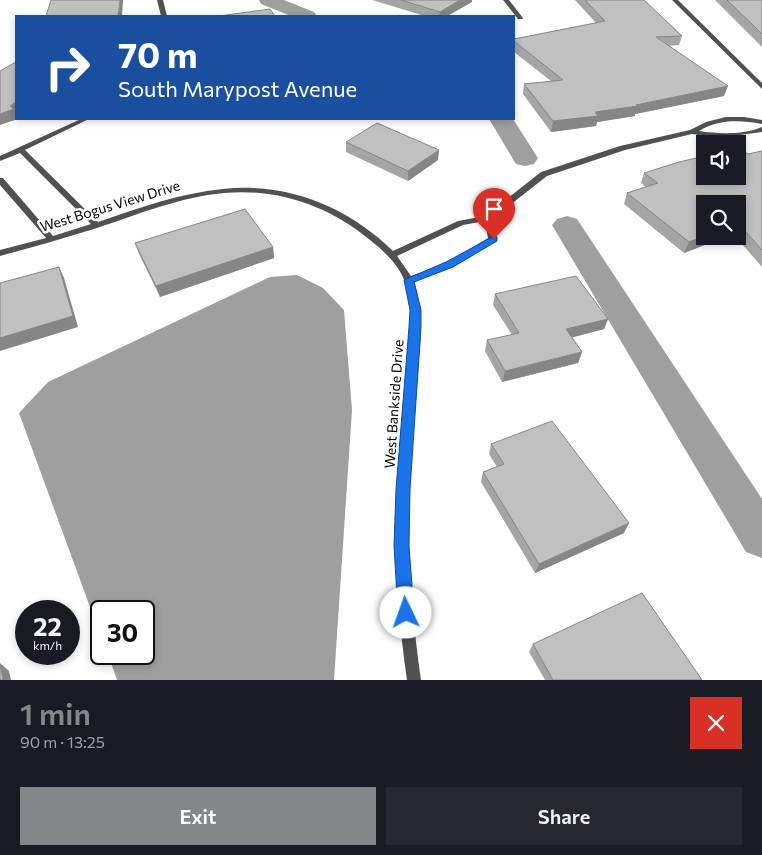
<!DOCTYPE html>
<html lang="en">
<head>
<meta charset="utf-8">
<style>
  :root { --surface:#171b24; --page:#242831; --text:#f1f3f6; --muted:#9ea1a6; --accent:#858687 }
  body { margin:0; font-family:Commissioner,sans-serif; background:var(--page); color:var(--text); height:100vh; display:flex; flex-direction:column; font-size:19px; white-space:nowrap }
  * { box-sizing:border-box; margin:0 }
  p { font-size:16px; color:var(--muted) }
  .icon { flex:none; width:28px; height:28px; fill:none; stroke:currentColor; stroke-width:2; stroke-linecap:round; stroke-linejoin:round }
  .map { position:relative; height:680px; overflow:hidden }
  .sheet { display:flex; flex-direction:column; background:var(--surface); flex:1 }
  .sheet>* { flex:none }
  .guide { position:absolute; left:15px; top:15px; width:500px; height:105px; border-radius:0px; box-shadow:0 2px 8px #0003; background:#1a4fa0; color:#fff; overflow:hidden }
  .tools { position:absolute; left:696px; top:135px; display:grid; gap:10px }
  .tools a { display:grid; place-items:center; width:50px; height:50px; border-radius:0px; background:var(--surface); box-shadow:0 2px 8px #0003; font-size:25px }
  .speed { position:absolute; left:15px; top:600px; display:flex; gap:10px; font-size:25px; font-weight:700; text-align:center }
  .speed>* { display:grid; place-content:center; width:65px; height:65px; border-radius:50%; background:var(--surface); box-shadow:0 2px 8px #0003; line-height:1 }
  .speed small { font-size:12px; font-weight:400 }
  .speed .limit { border:2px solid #111; border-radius:8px; background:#fff; color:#111 }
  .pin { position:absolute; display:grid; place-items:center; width:42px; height:42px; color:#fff; margin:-51px -21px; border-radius:50% 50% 50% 0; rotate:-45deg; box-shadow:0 0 5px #0007 }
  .pin .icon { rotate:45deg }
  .me { position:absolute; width:55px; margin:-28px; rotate:357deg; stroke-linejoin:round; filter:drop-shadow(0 0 4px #0008) }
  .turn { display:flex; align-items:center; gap:18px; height:105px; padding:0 20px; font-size:22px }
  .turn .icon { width:65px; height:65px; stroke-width:2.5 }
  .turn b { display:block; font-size:35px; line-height:42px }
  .round { display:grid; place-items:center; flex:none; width:52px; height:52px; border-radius:0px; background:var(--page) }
  .headline { display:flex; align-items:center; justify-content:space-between; height:85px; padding:0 20px }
  h1 { font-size:30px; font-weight:600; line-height:38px; color:var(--accent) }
  .action { display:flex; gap:10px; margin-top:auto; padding:10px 20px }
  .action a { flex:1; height:58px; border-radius:0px; background:var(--accent); color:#fff; font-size:20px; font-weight:600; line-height:58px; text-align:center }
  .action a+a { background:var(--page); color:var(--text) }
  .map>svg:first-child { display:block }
  .water { fill:#9f9f9f }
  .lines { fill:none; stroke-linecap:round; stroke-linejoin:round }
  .canal { fill:#9f9f9f; fill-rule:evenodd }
  .street { fill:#515151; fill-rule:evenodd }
  .wall { fill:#a5a5a5 }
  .shaded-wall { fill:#868686 }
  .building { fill:#c0c0c0; stroke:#868686 }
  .route { fill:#1a73e8; stroke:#114b97 }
  .labels { text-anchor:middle; stroke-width:5; stroke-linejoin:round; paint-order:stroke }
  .street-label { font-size:14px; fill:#000; stroke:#fff }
</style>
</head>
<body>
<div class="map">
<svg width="762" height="680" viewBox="0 0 762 680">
  <rect width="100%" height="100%" fill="#fff"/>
  <!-- water -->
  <polygon class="water" points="297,275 323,288 344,310 352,410 334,680 117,680 108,654 144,654 144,611 101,611 101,637 19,413 48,382 270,277"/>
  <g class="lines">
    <!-- canal -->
    <g class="canal">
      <polygon points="259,0 284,0 314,12 317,16 291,16 261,4"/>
      <polygon points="489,119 513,119 538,158 534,164 525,166 516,164"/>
      <polygon points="567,216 577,219 762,499 762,558 746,552 552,225 557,219"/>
    </g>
    <!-- street -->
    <g class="street">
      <polygon points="157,0 163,0 167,16 161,16"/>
      <polygon points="503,0 509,0 523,18 522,19 518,19"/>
      <polygon points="672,0 678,0 762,83 762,89"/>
      <path d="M726,117H744L762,120V124C740,120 718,119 699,131C719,134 743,135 762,127V132L718,138L692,134L625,150L547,176L492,219L497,239L496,241L453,267L414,281C425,314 420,346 417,380C414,415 411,451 409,486C406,551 412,616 421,680H407C398,617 393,553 397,489C399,452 403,416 407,379C410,347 417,313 405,282C399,265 384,251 370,240C329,206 278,188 224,193C180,197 139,214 97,228C65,238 33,247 0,256V250L46,238L0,185V178H3L53,236L91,224L20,153L0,161V156L81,119H89L25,150L98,222C139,208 180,193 223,189C287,182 348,207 393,251L458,221L485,216L541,172L620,146L690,130L706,122ZM485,221L488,238L447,263L411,276L397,256L463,225Z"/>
    </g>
  </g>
  <!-- wall -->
  <g class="wall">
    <polygon points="372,0 472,0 472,2 447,16 425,16"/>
    <polygon points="575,0 644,0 682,36 679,45 668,46 724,96 635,114 635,116 597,122 596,126 551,132 523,94 524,84 551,81 514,52 514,39 596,23"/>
    <polygon points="715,0 762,0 762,47"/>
    <polygon points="242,119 270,119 242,120"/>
    <polygon points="346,142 438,160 408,181 346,152"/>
    <polygon points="762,151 762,267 735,236 738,236 738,204 705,236 728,236 684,253 624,204 627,193 646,187 641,183 644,173 748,154"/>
    <polygon points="135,243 273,247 274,258 160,297 139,254"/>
    <polygon points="495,294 608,319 604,329 572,337 582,352 578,363 502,382 485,351 487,340 512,335 493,305"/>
    <polygon points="491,444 624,533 535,573 481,482 483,472 497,467 489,454"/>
    <polygon points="533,644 702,680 545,680 529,652"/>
  </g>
  <!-- shaded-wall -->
  <g class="shaded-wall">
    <polygon points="120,0 123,0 123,2 122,16 118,16"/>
    <polygon points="460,0 472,0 472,2 447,16 439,16 440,12"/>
    <polygon points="728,86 724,96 635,114 635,116 597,122 596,126 551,132 553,121 595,112"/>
    <polygon points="16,102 16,119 18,119 0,125 0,114"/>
    <polygon points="439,150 438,160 408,181 408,171"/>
    <polygon points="705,236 728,236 684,253 689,242"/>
    <polygon points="273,247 274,258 160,297 156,286"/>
    <polygon points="59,267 64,278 78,327 0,351 0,338"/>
    <polygon points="608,319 604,329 563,340 566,329"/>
    <polygon points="582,352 578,363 502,382 505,371"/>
    <polygon points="629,523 624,533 535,573 539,564"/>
    <polygon points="0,663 9,671 11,680 3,680"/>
  </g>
  <!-- building -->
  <g class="building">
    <polygon points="51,0 120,0 118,16 46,16"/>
    <polygon points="401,0 460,0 440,12"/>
    <polygon points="585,0 644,0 682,36 656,37 728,86 636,105 638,106 595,112 598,116 553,121 524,84 563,80 514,41 514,39 605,21"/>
    <polygon points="727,0 762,0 762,34"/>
    <polygon points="270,9 275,16 219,16"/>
    <polygon points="16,62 16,102 10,106 14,109 0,114 0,71"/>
    <polygon points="377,123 439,150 408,171 346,142"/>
    <polygon points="738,148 739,148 748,154 762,151 762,250 738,223 738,224 738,204 705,204 705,236 689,242 627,193 658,183 644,173 679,162 705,156 705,176 738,176"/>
    <polygon points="245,209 273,247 156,286 135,243"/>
    <polygon points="59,267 73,316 0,338 0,283"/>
    <polygon points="576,276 608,319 566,329 582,352 505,371 487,340 519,333 495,294"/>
    <polygon points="552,421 629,523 539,564 483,472 504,464 491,444"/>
    <polygon points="642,593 702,680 553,680 533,644"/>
    <polygon points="0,664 3,680 0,680"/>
  </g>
  <!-- route -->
  <polygon class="route" points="494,236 497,237 497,241 453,267 414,282 421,310 421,327 410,489 409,546 414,613 411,619 406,621 400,619 398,613 394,546 396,489 409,327 410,310 404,280 446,262"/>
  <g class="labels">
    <!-- street labels -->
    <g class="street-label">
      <text transform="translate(110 206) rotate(-17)" y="5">West Bogus View Drive</text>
      <text transform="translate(394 404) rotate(-86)" y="5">West Bankside Drive</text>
    </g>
  </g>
</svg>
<div class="tools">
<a><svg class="icon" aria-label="sound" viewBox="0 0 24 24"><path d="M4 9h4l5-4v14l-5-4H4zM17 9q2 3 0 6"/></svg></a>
<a><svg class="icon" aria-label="search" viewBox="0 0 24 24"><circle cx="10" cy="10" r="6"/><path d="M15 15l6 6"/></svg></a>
</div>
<div class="speed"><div>22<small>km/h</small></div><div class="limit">30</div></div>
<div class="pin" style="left:494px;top:239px;background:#d93025"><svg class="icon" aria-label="arrive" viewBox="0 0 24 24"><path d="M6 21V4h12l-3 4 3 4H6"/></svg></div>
<svg class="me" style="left:406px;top:613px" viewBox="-20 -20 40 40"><circle r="19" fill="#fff"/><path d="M0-13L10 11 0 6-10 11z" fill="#1a73e8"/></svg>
<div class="guide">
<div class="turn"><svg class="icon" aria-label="right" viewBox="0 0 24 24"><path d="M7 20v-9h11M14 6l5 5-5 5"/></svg><div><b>70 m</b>South Marypost Avenue</div></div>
</div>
</div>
<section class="sheet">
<div class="headline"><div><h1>1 min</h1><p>90 m · 13:25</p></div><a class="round" style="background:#d93025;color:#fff"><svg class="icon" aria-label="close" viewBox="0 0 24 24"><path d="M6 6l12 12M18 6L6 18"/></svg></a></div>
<div class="action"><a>Exit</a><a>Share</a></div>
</section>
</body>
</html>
